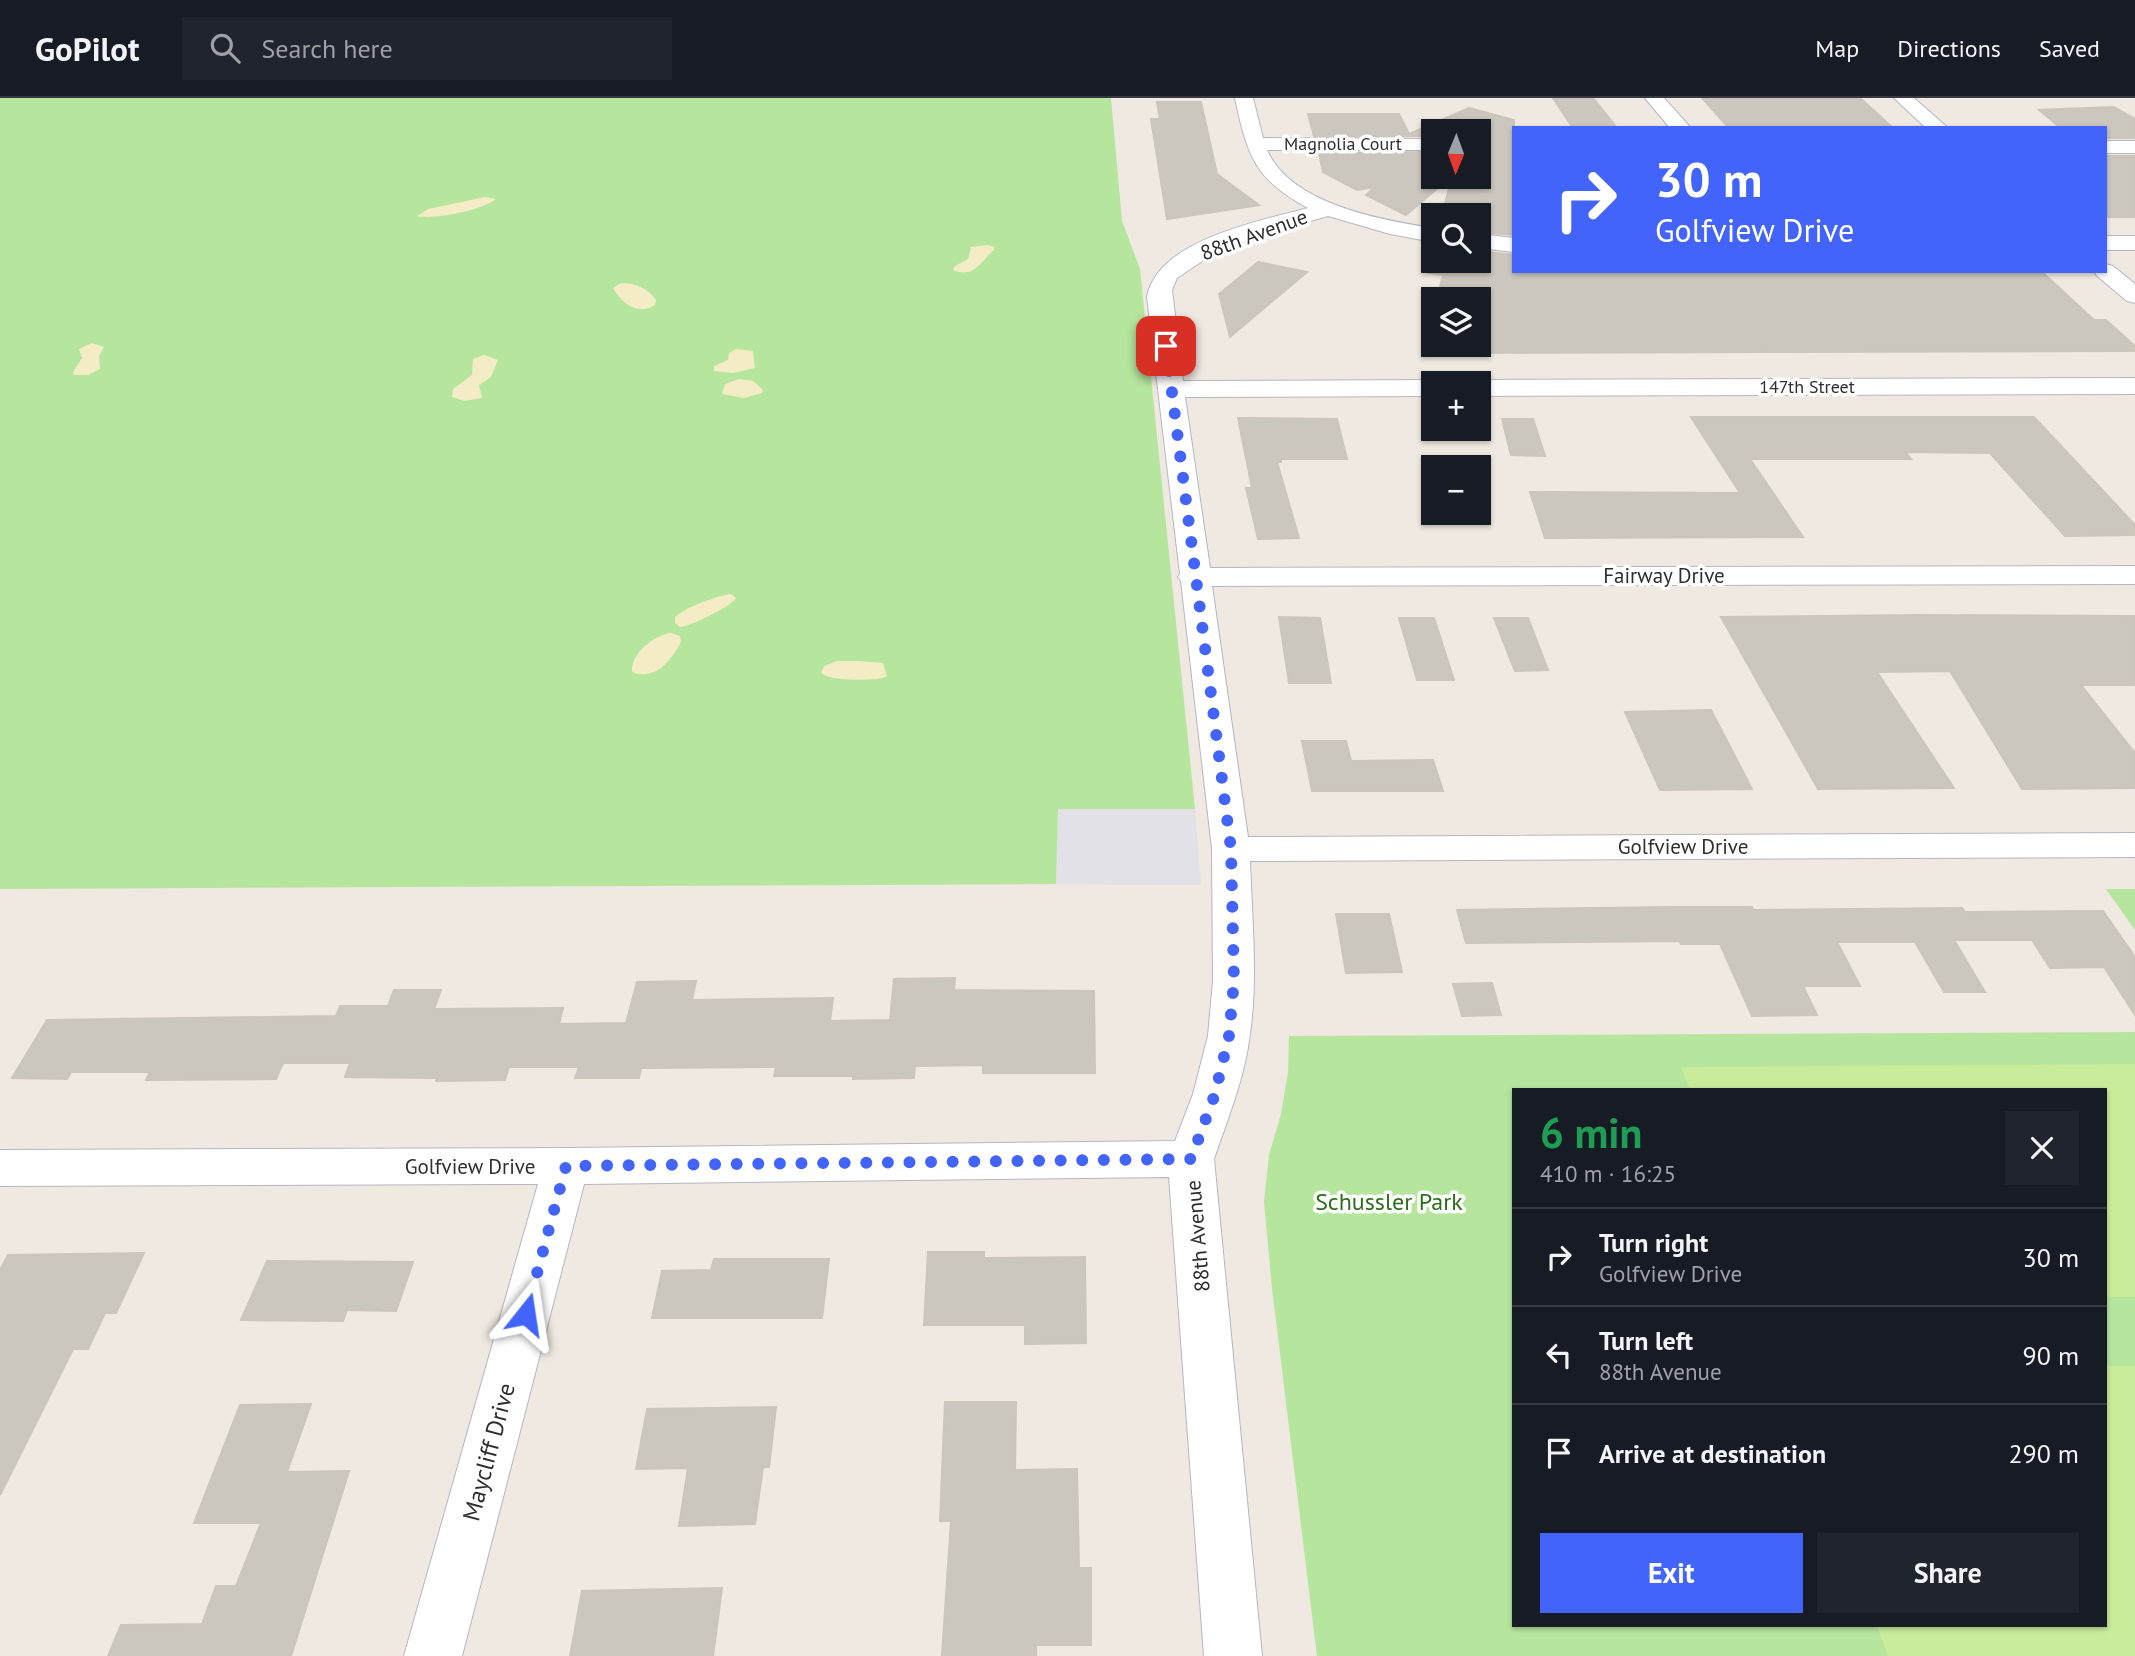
<!DOCTYPE html>
<html lang="en">
<head>
<meta charset="utf-8">
<style>
  :root { --surface:#171b24; --page:#20242c; --text:#f1f3f6; --muted:#9ea1a6; --line:#363941; --accent:#4264fb }
  body { margin:0; font-family:"PT Sans",sans-serif; background:var(--page); color:var(--text); height:100vh; display:flex; flex-direction:column; font-size:26px; white-space:nowrap }
  * { box-sizing:border-box; margin:0 }
  p { font-size:23px; color:var(--muted) }
  .icon { flex:none; width:38px; height:38px; fill:none; stroke:currentColor; stroke-width:2; stroke-linecap:round; stroke-linejoin:round }
  .map { position:relative; flex:1; overflow:hidden }
  .panel { position:absolute; left:1512px; top:990px; width:595px; height:539px; display:flex; flex-direction:column; background:var(--surface); border-radius:0px; box-shadow:0 2px 5px #0004 }
  .panel>* { flex:none }
  .banner { position:absolute; left:1512px; top:28px; width:595px; height:147px; border-radius:0px; box-shadow:0 2px 5px #0004; background:#4264fb; color:#fff; overflow:hidden }
  .needle { width:46px; rotate:181deg }
  .buttons { position:absolute; left:1421px; top:21px; display:grid; gap:14px }
  .buttons a { display:grid; place-items:center; width:70px; height:70px; border-radius:0px; background:var(--surface); box-shadow:0 2px 5px #0004; font-size:35px }
  .pin { position:absolute; display:grid; place-items:center; width:60px; height:60px; color:#fff; margin:-30px; border-radius:14px; box-shadow:0 4px 10px #0006 }
  .me { position:absolute; width:77px; margin:-38px; rotate:15deg; stroke-linejoin:round; filter:drop-shadow(0 0 5px #0008) }
  .turn { display:flex; align-items:center; gap:24px; height:147px; padding:0 28px; font-size:32px }
  .turn .icon { width:91px; height:91px; stroke-width:2.5 }
  .turn b { display:block; font-size:49px; line-height:60px }
  .round { display:grid; place-items:center; flex:none; width:74px; height:74px; border-radius:0px; background:var(--page) }
  .head { display:flex; align-items:center; justify-content:space-between; height:119px; padding:0 28px }
  h1 { font-size:42px; font-weight:800; line-height:52px; color:#1e9e55 }
  .primary-button { display:flex; gap:14px; margin-top:auto; padding:14px 28px }
  .primary-button a { flex:1; height:80px; border-radius:0px; background:var(--accent); color:#fff; font-size:28px; font-weight:800; line-height:80px; text-align:center }
  .primary-button a+a { background:var(--page); color:var(--text) }
  ul { padding:0; list-style:none }
  li { display:flex; align-items:center; gap:21px; height:98px; padding:0 28px; border-top:2px solid var(--line) }
  li div { flex:1 }
  li b { display:block; font-size:26px }
  li em { font-style:normal }
  header { display:flex; align-items:center; gap:42px; box-sizing:border-box; height:98px; padding:0 35px; background:var(--surface); border-bottom:2px solid var(--line) }
  header strong { font-size:33px }
  nav { display:flex; gap:38px; margin-inline-start:auto; font-size:24px }
  .search { width:490px; height:63px; background:var(--page); display:flex; align-items:center; gap:18px; box-sizing:border-box; padding:0 24px; border-radius:0px; color:var(--muted); font-size:26px }
  .map>svg:first-child { display:block }
  .industrial { fill:#e3e1e8 }
  .green { fill:#b6e59e; fill-rule:evenodd }
  .sand { fill:#f3ecc5 }
  .pitch { fill:#c9ec9a }
  .building { fill:#cbc7bf; stroke:#cbc5ba; stroke-width:2 }
  .lines { fill:none; stroke-linecap:round; stroke-linejoin:round }
  .minor-casing { stroke:#b4b7c1; stroke-width:2 }
  .minor { fill:#fff; fill-rule:evenodd }
  .route { stroke:#4264fb; stroke-width:12; stroke-dasharray:0 21.6 }
  .labels { text-anchor:middle; stroke-width:7; stroke-linejoin:round; paint-order:stroke }
  .far-street-label { font-size:18px; fill:#2e2e2e; stroke:#fff }
  .street-label { font-size:21px; fill:#2e2e2e; stroke:#fff }
  .near-park-label { font-size:24px; fill:#2c6e1b; stroke:#fff }
  .near-street-label { font-size:24px; fill:#2e2e2e; stroke:#fff }
</style>
</head>
<body>
<header>
<strong>GoPilot</strong>
<div class="search"><svg class="icon" aria-label="search" viewBox="0 0 24 24"><circle cx="10" cy="10" r="6"/><path d="M15 15l6 6"/></svg>Search here</div>
<nav><a>Map</a><a>Directions</a><a>Saved</a></nav>
</header>
<div class="map">
<svg width="2135" height="1558" viewBox="0 0 2135 1558">
  <rect width="100%" height="100%" fill="#efe9e1"/>
  <!-- industrial -->
  <polygon class="industrial" points="1058,711 1195,711 1201,787 1056,786"/>
  <!-- green -->
  <g class="green">
    <polygon points="0,0 1111,0 1122,123 1140,171 1195,711 1058,711 1056,786 0,791"/>
    <polygon points="2106,791 2135,791 2135,832"/>
    <path d="M2135,934V1558H1317L1272,1190L1264,1104L1269,1057L1281,1016L1288,974L1289,938ZM1514,992H2105V1528H1514Z"/>
  </g>
  <!-- sand -->
  <g class="sand">
    <path d="M485,99L496,101C483,112 434,122 417,118L428,111Z"/>
    <path d="M987,147L994,149V152C980,164 974,181 953,172L955,168L968,161L971,149Z"/>
    <path d="M621,185C635,185 648,190 656,202L655,207C638,218 622,206 613,190Z"/>
    <polygon points="92,245 104,249 99,258 100,271 88,277 74,277 73,274 82,260 79,251"/>
    <polygon points="736,251 753,253 755,270 733,275 714,273 714,268 728,262 729,255"/>
    <polygon points="484,257 498,262 491,279 479,287 482,300 464,303 452,299 453,291 472,277 473,261"/>
    <polygon points="739,281 753,283 763,292 762,295 744,300 722,296 725,286"/>
    <path d="M731,496L736,500C732,508 689,529 680,529L675,525V519C682,511 720,496 731,496Z"/>
    <path d="M671,535L680,538L681,544C671,563 655,583 632,574C630,556 654,537 671,535Z"/>
    <path d="M860,563L883,565L887,578C879,584 828,583 821,575L824,568L837,563Z"/>
  </g>
  <!-- pitch -->
  <g class="pitch">
    <polygon points="2135,966 2135,1199 2105,1199 2105,992 1690,992 1681,969"/>
    <polygon points="2105,1268 2135,1268 2135,1558 1888,1558 1877,1528 2105,1528"/>
  </g>
  <!-- building -->
  <g class="building">
    <polygon points="1553,0 1593,0 1617,30 1573,30"/>
    <polygon points="1702,0 1860,0 1893,30 1727,28"/>
    <polygon points="1157,4 1201,4 1217,76 1259,107 1167,121 1151,21 1160,21"/>
    <polygon points="2114,9 2135,21 2135,40 2105,40 2105,30 2061,30 2039,12"/>
    <polygon points="1469,10 1514,22 1514,137 1479,134 1479,117 1442,117 1452,79 1479,79 1479,33 1433,33 1433,38 1314,38 1308,16 1399,16 1409,36"/>
    <polygon points="1433,54 1433,79 1451,79 1406,117 1366,97 1375,89 1357,92 1323,74 1319,55"/>
    <rect x="2105" y="58" width="30" height="61"/>
    <polygon points="1433,153 1433,163 1479,163 1479,153 1514,157 1514,173 2041,173 2094,222 2106,222 2135,248 2135,253 1466,255 1462,247 1479,247 1479,201 1437,201 1443,177 1428,175"/>
    <polygon points="1258,164 1307,174 1230,239 1219,196"/>
    <polygon points="1691,319 2034,319 2135,427 2135,437 2065,438 1990,355 1905,354 1911,361 1750,361 1803,439 1545,440 1530,394 1740,395"/>
    <polygon points="1238,320 1337,321 1347,361 1281,361 1281,364 1277,364 1299,440 1258,441 1246,390 1252,390"/>
    <polygon points="1502,321 1533,321 1545,358 1511,357"/>
    <polygon points="1918,517 2135,518 2135,587 2081,587 2135,655 2135,690 2022,691 1950,573 1877,574 1954,690 1818,691 1721,519"/>
    <polygon points="1279,519 1320,520 1331,585 1289,585"/>
    <polygon points="1399,520 1434,520 1454,582 1417,582"/>
    <polygon points="1494,520 1528,520 1548,572 1515,573"/>
    <polygon points="1711,612 1752,691 1660,692 1625,614"/>
    <polygon points="1302,643 1346,643 1351,663 1433,662 1443,693 1312,693"/>
    <polygon points="1667,809 1752,809 1753,812 1962,810 1965,814 2103,813 2135,859 2135,917 2104,869 2050,870 2032,842 1954,842 1985,894 1944,894 1915,844 1837,844 1860,888 1803,888 1817,917 1752,918 1720,846 1681,846 1680,843 1466,845 1457,812"/>
    <polygon points="1336,816 1389,816 1402,874 1346,875"/>
    <polygon points="955,880 954,892 1094,893 1095,975 983,975 983,967 915,968 914,980 853,981 853,978 774,978 776,969 641,970 639,980 575,980 579,969 509,969 505,982 436,983 437,980 345,979 350,965 283,965 276,981 146,982 150,974 71,974 67,981 12,980 47,922 336,918 340,908 388,908 394,892 441,892 434,911 563,910 559,926 626,925 637,884 696,883 692,902 833,900 830,923 890,922 894,881"/>
    <polygon points="1492,885 1501,917 1462,918 1453,886"/>
    <polygon points="928,1154 984,1154 984,1160 1085,1159 1086,1245 1025,1246 1025,1227 924,1227"/>
    <polygon points="144,1155 116,1215 105,1215 88,1251 73,1251 0,1397 0,1172 8,1157"/>
    <polygon points="714,1161 829,1161 822,1220 652,1220 662,1173 711,1172"/>
    <polygon points="267,1163 413,1164 396,1213 347,1212 343,1223 241,1222"/>
    <polygon points="945,1304 1016,1304 1015,1372 1077,1371 1079,1470 1091,1470 1091,1547 1036,1547 1036,1558 942,1558 951,1423 940,1423"/>
    <polygon points="311,1306 287,1374 349,1373 291,1558 108,1558 121,1527 202,1526 216,1488 236,1488 261,1425 194,1425 240,1307"/>
    <polygon points="776,1309 769,1369 763,1369 755,1426 679,1428 688,1370 636,1371 647,1311"/>
    <polygon points="722,1490 713,1558 570,1558 582,1493"/>
  </g>
  <g class="lines">
    <defs>
      <g id="minor">
        <path d="M1235,0H1253L1263,40L1433,41V51L1430,52H1267C1291,106 1380,122 1433,130V144L1390,136L1328,118L1253,140L1210,158L1177,180L1172,192L1183,283L1433,282L1443,285H1433V298L1185,299L1210,470L2135,468V486L1212,488L1248,739L2135,735V759L1250,763C1252,821 1258,879 1250,936C1245,979 1228,1020 1214,1061L1262,1558H1204L1169,1079L584,1086L462,1558H404L538,1086L0,1088V1052L566,1050L1175,1043L1193,996L1208,938L1213,883L1212,751L1181,483L1178,479L1180,476L1147,199C1157,142 1261,123 1308,110C1255,82 1247,57 1235,0Z"/>
        <polygon points="1645,0 1664,0 1691,30 1670,30"/>
        <polygon points="1894,0 1914,0 1948,30 1926,30"/>
        <rect x="2105" y="43" width="30" height="12"/>
        <polygon points="1479,136 1514,140 1514,154 1479,150"/>
        <rect x="2105" y="138" width="30" height="14"/>
        <polygon points="2105,166 2113,168 2135,186 2135,205 2127,203 2097,178 2094,173 2105,173"/>
        <polygon points="2135,280 2135,296 1479,298 1479,285 1469,285 1479,282"/>
      </g>
    </defs>
    <!-- minor casing -->
    <use href="#minor" class="minor-casing"/>
    <!-- minor -->
    <use href="#minor" class="minor"/>
  </g>
  <g class="lines">
    <!-- route -->
    <polyline class="route" points="526,1216 566,1068 1191,1061 1215,996 1229,938 1234,883 1231,751 1166,248"/>
  </g>
  <g class="labels">
    <!-- far-street labels -->
    <g class="far-street-label">
      <text x="1343" y="52">Magnolia Court</text>
      <text x="1807" y="295">147th Street</text>
    </g>
    <!-- street labels -->
    <g class="street-label">
      <text transform="translate(1254 137) rotate(-20)" y="7">88th Avenue</text>
      <text x="1664" y="485">Fairway Drive</text>
      <text x="1683" y="756">Golfview Drive</text>
      <text x="470" y="1076">Golfview Drive</text>
      <text transform="translate(1198 1138) rotate(-95)" y="7">88th Avenue</text>
    </g>
    <!-- near-park labels -->
    <g class="near-park-label">
      <text x="1389" y="1112">Schussler Park</text>
    </g>
    <!-- near-street labels -->
    <g class="near-street-label">
      <text transform="translate(489 1354) rotate(-75)" y="8">Maycliff Drive</text>
    </g>
  </g>
</svg>
<div class="buttons">
<a><svg class="needle" viewBox="-14 -14 28 28"><path d="M0-13l5 13h-10z" fill="#e53935"/><path d="M0 13l5-13h-10z" fill="#9ea1a6"/></svg></a>
<a><svg class="icon" aria-label="search" viewBox="0 0 24 24"><circle cx="10" cy="10" r="6"/><path d="M15 15l6 6"/></svg></a>
<a><svg class="icon" aria-label="layers" viewBox="0 0 24 24"><path d="M12 4l9 5-9 5-9-5zM3 14l9 5 9-5"/></svg></a>
<a>+</a>
<a>−</a>
</div>
<div class="pin" style="left:1166px;top:248px;background:#d93025"><svg class="icon" aria-label="arrive" viewBox="0 0 24 24"><path d="M6 21V4h12l-3 4 3 4H6"/></svg></div>
<svg class="me" style="left:526px;top:1216px" viewBox="-20 -20 40 40"><path d="M0-17L14 15 0 8-14 15z" fill="#4264fb" stroke="#fff" stroke-width="4"/></svg>
<div class="banner">
<div class="turn"><svg class="icon" aria-label="right" viewBox="0 0 24 24"><path d="M7 20v-9h11M14 6l5 5-5 5"/></svg><div><b>30 m</b>Golfview Drive</div></div>
</div>
<section class="panel">
<div class="head"><div><h1>6 min</h1><p>410 m · 16:25</p></div><a class="round"><svg class="icon" aria-label="close" viewBox="0 0 24 24"><path d="M6 6l12 12M18 6L6 18"/></svg></a></div>
<ul>
<li><svg class="icon" aria-label="right" viewBox="0 0 24 24"><path d="M7 20v-9h11M14 6l5 5-5 5"/></svg><div><b>Turn right</b><p>Golfview Drive</p></div><em>30 m</em></li>
<li><svg class="icon" aria-label="left" viewBox="0 0 24 24"><path d="M17 20v-9H6M10 6l-5 5 5 5"/></svg><div><b>Turn left</b><p>88th Avenue</p></div><em>90 m</em></li>
<li><svg class="icon" aria-label="arrive" viewBox="0 0 24 24"><path d="M6 21V4h12l-3 4 3 4H6"/></svg><div><b>Arrive at destination</b></div><em>290 m</em></li>
</ul>
<div class="primary-button"><a>Exit</a><a>Share</a></div>
</section>
</div>
</body>
</html>
